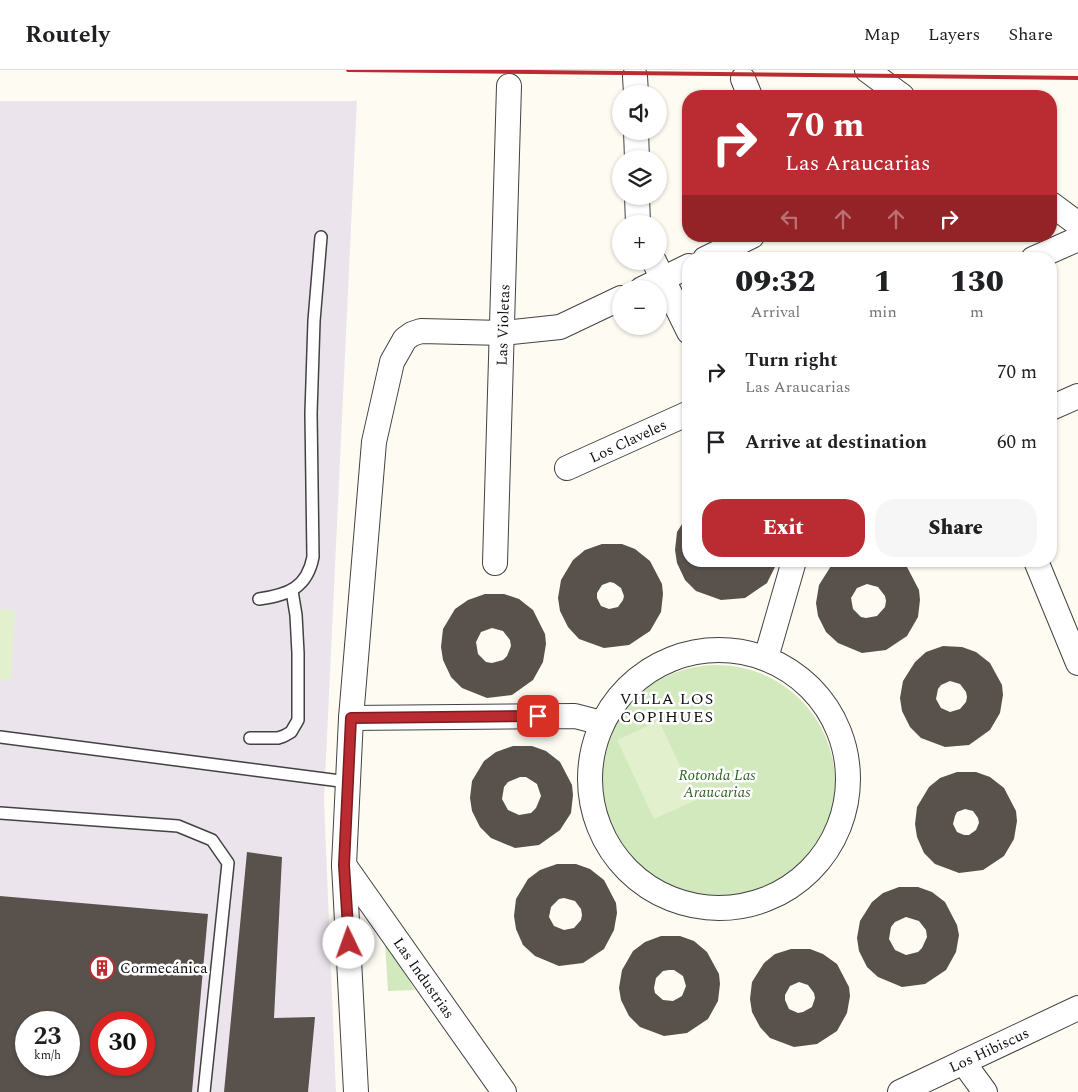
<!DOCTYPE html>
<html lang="en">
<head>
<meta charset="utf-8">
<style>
  :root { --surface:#fff; --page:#f6f6f6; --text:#202124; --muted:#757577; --line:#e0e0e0; --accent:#ba2c31 }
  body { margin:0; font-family:Spectral,serif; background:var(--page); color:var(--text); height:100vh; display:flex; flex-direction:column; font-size:19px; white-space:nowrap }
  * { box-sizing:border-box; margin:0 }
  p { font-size:16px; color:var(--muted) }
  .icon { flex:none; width:28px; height:28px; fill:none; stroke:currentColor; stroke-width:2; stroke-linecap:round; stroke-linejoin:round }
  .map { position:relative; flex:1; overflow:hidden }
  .details { position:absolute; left:682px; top:182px; width:375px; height:315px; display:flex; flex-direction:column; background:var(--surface); border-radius:20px; box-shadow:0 1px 4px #0004 }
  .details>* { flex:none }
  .guide { position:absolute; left:682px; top:20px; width:375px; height:152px; border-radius:20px; box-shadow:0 1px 4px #0004; background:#ba2c31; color:#fff; overflow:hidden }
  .fabs { position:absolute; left:612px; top:15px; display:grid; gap:10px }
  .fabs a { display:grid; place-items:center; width:55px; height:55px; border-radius:50%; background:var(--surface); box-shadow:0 1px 4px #0004; font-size:25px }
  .speed { position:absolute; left:15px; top:941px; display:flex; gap:10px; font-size:25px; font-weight:700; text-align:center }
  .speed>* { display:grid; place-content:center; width:65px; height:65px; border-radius:50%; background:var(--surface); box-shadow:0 1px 4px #0004; line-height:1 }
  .speed small { font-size:12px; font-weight:400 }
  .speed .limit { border:8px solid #d22; background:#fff; color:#111 }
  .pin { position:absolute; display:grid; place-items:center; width:42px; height:42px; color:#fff; margin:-21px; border-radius:10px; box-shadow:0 2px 8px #0006 }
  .me { position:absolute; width:55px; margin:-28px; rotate:357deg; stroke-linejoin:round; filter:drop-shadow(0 0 4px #0008) }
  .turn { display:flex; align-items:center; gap:18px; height:105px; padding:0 20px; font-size:22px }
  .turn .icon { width:65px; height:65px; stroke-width:2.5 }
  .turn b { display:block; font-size:35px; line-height:42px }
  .lanes { display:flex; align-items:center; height:48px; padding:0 20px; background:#0003; justify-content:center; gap:25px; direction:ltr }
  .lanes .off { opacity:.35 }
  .eta { display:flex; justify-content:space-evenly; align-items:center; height:85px; text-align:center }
  .eta b { font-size:30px; font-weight:800; line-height:35px }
  .primary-button { display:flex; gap:10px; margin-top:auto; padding:10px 20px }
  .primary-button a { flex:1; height:58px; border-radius:20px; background:var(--accent); color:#fff; font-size:20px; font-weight:800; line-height:58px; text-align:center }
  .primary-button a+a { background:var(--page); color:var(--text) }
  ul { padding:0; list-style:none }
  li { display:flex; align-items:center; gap:15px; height:70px; padding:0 20px }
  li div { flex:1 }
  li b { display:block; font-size:19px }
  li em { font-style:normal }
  header { display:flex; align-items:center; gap:30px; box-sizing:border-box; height:70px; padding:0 25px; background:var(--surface); border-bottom:1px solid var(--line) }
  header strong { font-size:24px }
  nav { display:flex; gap:28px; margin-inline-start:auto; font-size:18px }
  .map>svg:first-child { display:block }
  .industrial { fill:#ece4ed; fill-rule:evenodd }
  .green { fill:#d2e8bd }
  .pitch { fill:#e3f0ce }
  .building { fill:#58514c; fill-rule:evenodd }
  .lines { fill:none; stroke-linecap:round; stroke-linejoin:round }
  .service-casing { stroke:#424242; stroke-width:14 }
  .minor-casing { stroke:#424242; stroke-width:26 }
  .service { stroke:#fff; stroke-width:11 }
  .minor { stroke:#fff; stroke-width:24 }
  .rail { stroke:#ba2c31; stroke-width:4 }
  .route-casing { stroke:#791d20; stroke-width:12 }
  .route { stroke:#ba2c31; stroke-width:9 }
  .labels { text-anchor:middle; stroke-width:5; stroke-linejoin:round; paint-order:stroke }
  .street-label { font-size:15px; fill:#0f0f0f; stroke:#fff }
  .park-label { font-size:15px; font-style:italic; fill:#2f6522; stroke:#fff }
  .poi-label { font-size:15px; fill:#0f0f0f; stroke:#fff; text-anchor:start }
  .neighbourhood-label { font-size:16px; letter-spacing:1px; fill:#0f0f0f; stroke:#fff }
</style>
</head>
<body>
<header>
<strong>Routely</strong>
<nav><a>Map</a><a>Layers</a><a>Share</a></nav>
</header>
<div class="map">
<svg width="1078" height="1022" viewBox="0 0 1078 1022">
  <rect width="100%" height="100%" fill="#fefcf2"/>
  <!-- industrial -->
  <path class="industrial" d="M0,31H357L324,730L336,1022H0ZM26,952H69V995H26ZM101,952H144V995H101Z"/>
  <!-- green -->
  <g class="green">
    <circle cx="717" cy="713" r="118"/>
    <polygon points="385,872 415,920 388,921"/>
  </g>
  <!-- pitch -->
  <g class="pitch">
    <polygon points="0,539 15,540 11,610 0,609"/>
    <polygon points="659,651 696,730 654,749 617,670"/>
  </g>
  <!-- building -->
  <g class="building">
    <polygon points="689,443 689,491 715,491 725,496 731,496 739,491 778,491 767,513 745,528 721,530 696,521 685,510 677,493 675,480 677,462"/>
    <path d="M602,474H622L635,479L650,491L662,514L663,524L661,542L650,561L629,575L604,578L579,569L568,557L560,541L558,528L561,510L573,490L585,480ZM610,512L614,513L621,518L624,526L623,530L618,537L609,539L601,536L597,528V523L602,515Z"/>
    <path d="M836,491H900L907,497L919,520L920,530L918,547L907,566L886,580L862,583L838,573L826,562L818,546L816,533L819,515L831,496ZM867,514L878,517L885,526L886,531L885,537L877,546L866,548L861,547L853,539L851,528L857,518Z"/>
    <path d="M485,524H504L519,529L533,540L545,564L546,574L543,592L533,610L512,625L487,628L462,618L451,607L443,590L441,577L443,559L455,539L468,530ZM492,558L503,561L510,570L511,576L507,586L503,590L492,593L486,592L478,584L476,572L481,562Z"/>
    <path d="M943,576L962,577L976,582L990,593L1002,615L1003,625L1000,643L990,660L969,675L945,677L921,668L910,657L902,641L900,628L903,611L915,592L926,582ZM950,611L960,614L966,622L967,627L966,632L960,639L950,642L941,638L936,629L938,619L941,615Z"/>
    <path d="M513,676H532L546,681L560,692L572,715L573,725L571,743L560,760L539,775L515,778L491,768L480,757L472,741L470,728L472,711L484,691L496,682ZM520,707H526L537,714L541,726L536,738L531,743L519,745L508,740L502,729L504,717L508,712Z"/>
    <path d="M957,702H976L990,707L1004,718L1016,741L1017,751L1014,769L1004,786L983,800L959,803L935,794L924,783L917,767L915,754L917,737L929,717L940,708ZM965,739L973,741L978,748L979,753L976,760L969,765H964L957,762L953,754L955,746L957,742Z"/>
    <polygon points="247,782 282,787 274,948 315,947 308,1022 224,1022"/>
    <path d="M557,794H576L590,799L604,810L616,833L617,843L614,860L604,879L583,893L559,896L535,886L523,875L516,859L514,846L516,829L528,809L540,800ZM564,828L575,831L581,839L582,845L581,850L574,858L564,860L554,856L549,847L551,837L559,829Z"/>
    <path d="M899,817H918L932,822L945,832L957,855L959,865L956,882L946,900L925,914L902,917L878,907L867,897L859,881L857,868L860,851L872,832L883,823ZM906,847L919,851L926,860L927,867L922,878L918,882L906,885L895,880L889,869L891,857L895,852Z"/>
    <path d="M0,826L208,844L192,1022H0ZM26,952H69V995H26ZM101,952H144V995H101Z"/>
    <path d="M661,866H680L694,871L707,882L719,904L720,914L718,931L708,949L687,963L664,966L640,957L629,946L621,930L619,918L622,900L633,881L645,872ZM669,900H674L683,906L686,916L682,926L673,931L663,930L655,923L654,918L656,908L663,901Z"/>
    <path d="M791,879H810L823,884L837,894L849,917L850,926L847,943L837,961L817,974L794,977L770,968L760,957L752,942L750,929L752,912L764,893L775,884ZM799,912L808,915L814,923L815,928L812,937L803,942L798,943L789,939L785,930V925L790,916Z"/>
  </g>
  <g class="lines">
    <defs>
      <g id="service">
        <path d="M259,529C288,525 307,518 313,487L311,343L314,251L321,167"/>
        <polyline points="0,667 348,712"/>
        <polyline points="250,668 278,668 284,666 291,662 298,650 298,583 296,545 292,521"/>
        <polyline points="0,743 178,756 212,770 228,793 204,1022"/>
      </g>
      <g id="minor">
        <polyline points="867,0 902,26"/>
        <polyline points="635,6 636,24"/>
        <polyline points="743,9 750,26"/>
        <polyline points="636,61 637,89"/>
        <polyline points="637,126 638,154"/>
        <polyline points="1051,134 1078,154"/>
        <polyline points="705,189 752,166"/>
        <polyline points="1033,189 1078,169"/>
        <polyline points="654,191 689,262"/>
        <polyline points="642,219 689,196"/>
        <polyline points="1051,338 1078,326"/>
        <polyline points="567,398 689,343"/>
        <polyline points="1036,491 1078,593"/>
        <polyline points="495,493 509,16"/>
        <circle cx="719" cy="709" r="129"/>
        <polyline points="766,588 794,491"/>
        <polyline points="351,648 575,646 602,653"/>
        <polyline points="344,795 504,1022"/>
        <polyline points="963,992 985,1022"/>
        <polyline points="356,1022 344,795 351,648 374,372 392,292 405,269 412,264 421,261 503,263 560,257 621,228"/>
        <polyline points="900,1022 1078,938"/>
      </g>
    </defs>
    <!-- service casing -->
    <use href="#service" class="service-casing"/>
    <!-- minor casing -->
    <use href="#minor" class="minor-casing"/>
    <!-- service -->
    <use href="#service" class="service"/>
    <!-- minor -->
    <use href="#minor" class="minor"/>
    <!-- rail -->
    <polyline class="rail" points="348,0 1078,8"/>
  </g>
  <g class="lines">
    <defs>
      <polyline id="route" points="349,873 344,795 351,648 538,646"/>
    </defs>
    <!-- route casing -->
    <use href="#route" class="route-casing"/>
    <!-- route -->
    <use href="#route" class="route"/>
  </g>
  <!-- icons -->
  <defs>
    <symbol id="building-ring" viewBox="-11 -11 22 22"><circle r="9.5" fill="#fff" stroke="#ba2c31" stroke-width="1.5"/><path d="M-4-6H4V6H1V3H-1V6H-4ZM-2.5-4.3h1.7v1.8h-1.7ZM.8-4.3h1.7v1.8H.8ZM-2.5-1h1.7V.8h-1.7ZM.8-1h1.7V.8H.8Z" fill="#ba2c31"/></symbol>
  </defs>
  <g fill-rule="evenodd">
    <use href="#building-ring" x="88" y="884" width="28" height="28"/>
  </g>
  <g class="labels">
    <!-- street labels -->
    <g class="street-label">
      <text transform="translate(503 255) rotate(-88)" y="5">Las Violetas</text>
      <text transform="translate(628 371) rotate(-25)" y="5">Los Claveles</text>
      <text transform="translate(424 908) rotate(55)" y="5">Las Industrias</text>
      <text transform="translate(989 980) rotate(-25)" y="5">Los Hibiscus</text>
    </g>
    <!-- park labels -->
    <g class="park-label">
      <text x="717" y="710">Rotonda Las<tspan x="717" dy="17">Araucarias</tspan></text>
    </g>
    <!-- poi labels -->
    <g class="poi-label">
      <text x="120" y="903">Cormecánica</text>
    </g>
    <!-- neighbourhood labels -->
    <g class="neighbourhood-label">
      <text x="667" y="634">VILLA LOS<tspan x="667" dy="18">COPIHUES</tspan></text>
    </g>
  </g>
</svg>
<div class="fabs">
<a><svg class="icon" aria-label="sound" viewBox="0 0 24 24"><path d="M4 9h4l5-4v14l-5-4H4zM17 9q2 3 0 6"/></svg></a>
<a><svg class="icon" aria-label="layers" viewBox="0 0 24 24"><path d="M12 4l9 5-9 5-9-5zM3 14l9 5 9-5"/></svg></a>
<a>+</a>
<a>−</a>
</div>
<div class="speed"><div>23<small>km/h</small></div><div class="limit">30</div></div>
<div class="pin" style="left:538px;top:646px;background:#d93025"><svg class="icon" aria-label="arrive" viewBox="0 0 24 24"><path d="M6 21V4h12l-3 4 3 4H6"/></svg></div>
<svg class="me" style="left:349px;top:873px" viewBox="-20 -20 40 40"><circle r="19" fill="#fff"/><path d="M0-13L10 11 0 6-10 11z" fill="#ba2c31"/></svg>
<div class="guide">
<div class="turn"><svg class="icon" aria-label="right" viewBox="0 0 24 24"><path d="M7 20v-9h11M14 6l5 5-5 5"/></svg><div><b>70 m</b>Las Araucarias</div></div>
<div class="lanes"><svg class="icon off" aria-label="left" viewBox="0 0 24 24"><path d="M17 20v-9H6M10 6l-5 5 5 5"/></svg><svg class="icon off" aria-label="ahead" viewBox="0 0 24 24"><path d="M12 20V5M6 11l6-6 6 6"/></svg><svg class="icon off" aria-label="ahead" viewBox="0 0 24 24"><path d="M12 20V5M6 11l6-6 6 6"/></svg><svg class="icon" aria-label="right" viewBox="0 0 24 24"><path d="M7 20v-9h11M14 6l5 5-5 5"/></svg></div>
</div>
<section class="details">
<div class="eta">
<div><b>09:32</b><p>Arrival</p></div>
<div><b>1</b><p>min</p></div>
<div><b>130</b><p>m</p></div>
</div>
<ul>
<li><svg class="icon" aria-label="right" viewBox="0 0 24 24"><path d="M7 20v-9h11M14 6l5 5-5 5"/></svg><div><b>Turn right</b><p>Las Araucarias</p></div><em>70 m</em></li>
<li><svg class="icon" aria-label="arrive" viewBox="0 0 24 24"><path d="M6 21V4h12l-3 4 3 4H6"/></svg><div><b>Arrive at destination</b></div><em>60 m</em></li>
</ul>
<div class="primary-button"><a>Exit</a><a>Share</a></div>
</section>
</div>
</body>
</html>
